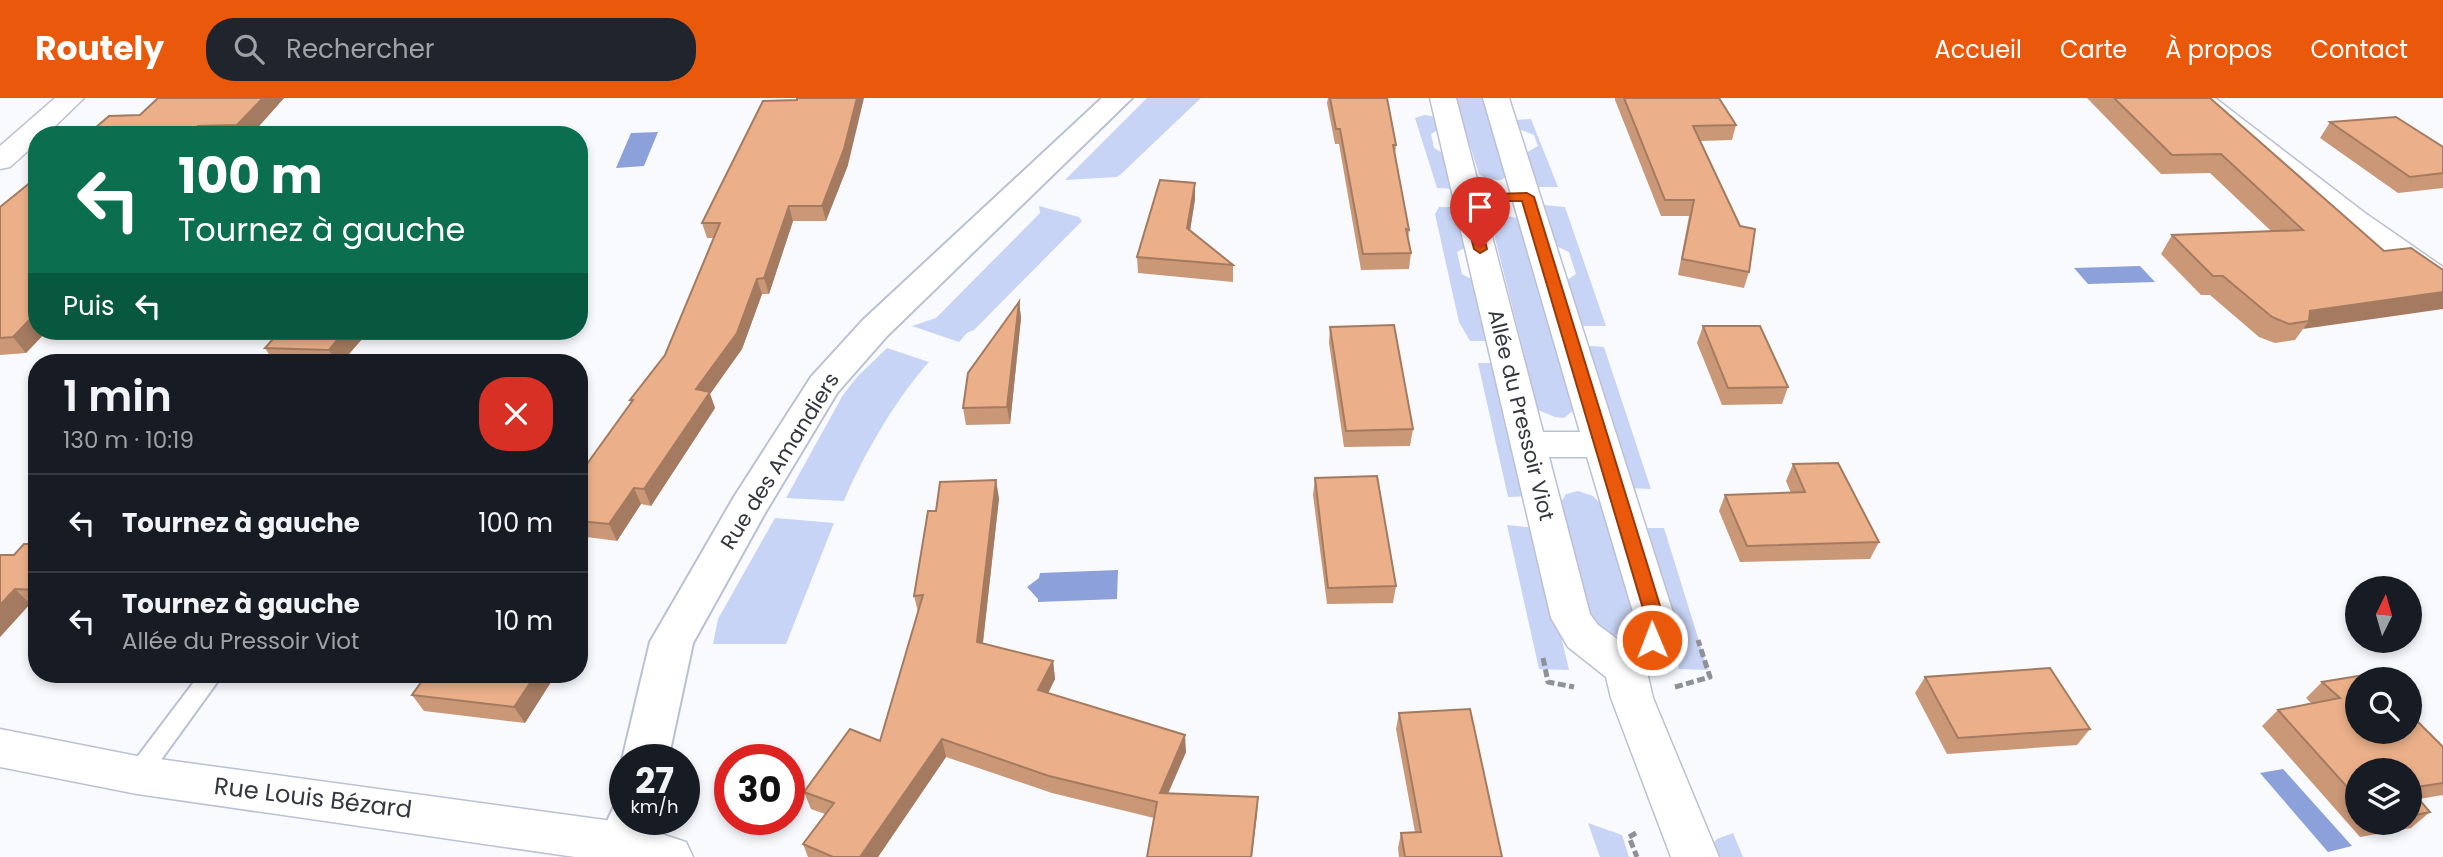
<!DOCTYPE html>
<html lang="fr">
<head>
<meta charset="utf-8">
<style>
  :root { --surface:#171b24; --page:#20242c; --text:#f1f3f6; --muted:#9ea1a6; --line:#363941; --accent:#ea580c }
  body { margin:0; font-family:Poppins,sans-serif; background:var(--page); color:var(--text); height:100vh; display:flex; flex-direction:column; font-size:26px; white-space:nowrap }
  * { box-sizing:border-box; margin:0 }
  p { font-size:23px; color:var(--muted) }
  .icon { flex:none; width:38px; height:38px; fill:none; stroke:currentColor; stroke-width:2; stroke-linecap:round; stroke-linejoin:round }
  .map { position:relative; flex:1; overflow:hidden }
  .details { position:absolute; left:28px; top:256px; width:560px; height:329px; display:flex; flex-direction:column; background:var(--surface); border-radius:28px; box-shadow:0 4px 10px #0003 }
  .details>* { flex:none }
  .hud { position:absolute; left:28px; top:28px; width:560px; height:214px; border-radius:28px; box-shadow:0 4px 10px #0003; background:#0b6e4f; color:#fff; overflow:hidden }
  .needle { width:46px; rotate:5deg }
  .buttons { position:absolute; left:2345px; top:478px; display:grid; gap:14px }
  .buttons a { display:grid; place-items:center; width:77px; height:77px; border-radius:50%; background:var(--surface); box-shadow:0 4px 10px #0003; font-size:35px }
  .speed { position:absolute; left:609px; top:646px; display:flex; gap:14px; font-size:35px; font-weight:700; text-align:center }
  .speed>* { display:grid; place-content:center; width:91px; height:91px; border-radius:50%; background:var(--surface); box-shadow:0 4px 10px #0003; line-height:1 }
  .speed small { font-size:18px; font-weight:400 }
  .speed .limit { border:10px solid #d22; background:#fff; color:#111 }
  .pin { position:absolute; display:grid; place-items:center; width:60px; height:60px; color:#fff; margin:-72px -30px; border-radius:50% 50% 50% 0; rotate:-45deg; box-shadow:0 0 7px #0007 }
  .pin .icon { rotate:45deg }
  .me { position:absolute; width:77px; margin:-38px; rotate:359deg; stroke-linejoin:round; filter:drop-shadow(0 0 5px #0008) }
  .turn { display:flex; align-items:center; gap:24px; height:147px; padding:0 35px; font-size:32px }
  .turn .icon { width:91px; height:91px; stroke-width:2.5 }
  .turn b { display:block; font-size:49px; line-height:60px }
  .then { display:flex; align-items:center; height:66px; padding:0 35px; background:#0003; gap:14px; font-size:26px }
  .round { display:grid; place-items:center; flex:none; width:74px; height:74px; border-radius:28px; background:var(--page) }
  .overview { display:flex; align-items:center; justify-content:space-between; height:119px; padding:0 35px }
  h1 { font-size:42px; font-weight:600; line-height:52px }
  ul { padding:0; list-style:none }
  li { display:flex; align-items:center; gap:21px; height:98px; padding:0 35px; border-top:2px solid var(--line) }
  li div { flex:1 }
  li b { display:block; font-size:26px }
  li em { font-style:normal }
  header { display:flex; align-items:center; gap:42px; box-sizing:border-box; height:98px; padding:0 35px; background:var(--accent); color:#fff }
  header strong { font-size:33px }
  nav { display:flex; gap:38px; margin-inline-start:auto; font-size:24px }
  .search { width:490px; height:63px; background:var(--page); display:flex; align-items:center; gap:18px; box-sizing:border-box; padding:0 24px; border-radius:28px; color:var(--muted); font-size:26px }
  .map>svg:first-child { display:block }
  .green { fill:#c8d4f5 }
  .water { fill:#8ca0d9 }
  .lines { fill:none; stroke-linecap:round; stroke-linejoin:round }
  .service-casing { stroke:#bac1d4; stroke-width:4 }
  .minor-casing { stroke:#bac1d4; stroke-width:3 }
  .tertiary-casing { stroke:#bac1d4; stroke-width:4 }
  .path { stroke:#8e9197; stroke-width:5; stroke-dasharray:8 3.5; stroke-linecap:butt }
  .service { fill:#fff; fill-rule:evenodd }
  .minor { fill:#fff; fill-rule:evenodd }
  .tertiary { fill:#fff; fill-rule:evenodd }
  .wall { fill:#ca9777; fill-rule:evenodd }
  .shaded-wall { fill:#a47b61 }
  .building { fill:#ebb08a; stroke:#a47b61; stroke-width:2 }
  .route { fill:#ea580c; stroke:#983908; stroke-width:2 }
  .labels { text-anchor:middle; stroke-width:7; stroke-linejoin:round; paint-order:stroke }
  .street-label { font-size:21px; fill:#34373f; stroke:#fff }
  .near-street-label { font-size:24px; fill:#34373f; stroke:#fff }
</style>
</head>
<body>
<header>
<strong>Routely</strong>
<div class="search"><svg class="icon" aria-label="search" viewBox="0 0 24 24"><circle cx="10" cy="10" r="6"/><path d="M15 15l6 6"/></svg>Rechercher</div>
<nav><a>Accueil</a><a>Carte</a><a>À propos</a><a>Contact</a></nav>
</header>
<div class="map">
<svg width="2443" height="759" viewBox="0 0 2443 759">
  <rect width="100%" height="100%" fill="#f8fafe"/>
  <!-- green -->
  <g class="green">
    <polygon points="1147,0 1201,0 1121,76 1117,79 1065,82"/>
    <polygon points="1455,0 1483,0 1507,78 1501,82 1487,81 1479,76"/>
    <polygon points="1424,17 1438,19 1442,29 1431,36 1434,50 1450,59 1455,91 1437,90 1415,20"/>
    <polygon points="1531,21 1558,89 1535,89 1524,56 1538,48 1534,37 1514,29 1515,22"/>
    <polygon points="1544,107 1565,109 1606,228 1582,228 1564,184 1576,176 1569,154 1552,146 1541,110"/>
    <polygon points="1039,108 1079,119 1082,123 974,232 967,235 959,244 912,228 936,220 1040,115"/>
    <polygon points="1439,109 1456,109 1472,146 1457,154 1462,176 1481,186 1491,243 1470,243 1459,224 1435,116"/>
    <polygon points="1502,117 1517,120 1522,124 1575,311 1564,320 1555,319 1538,312 1491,124"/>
    <polygon points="1590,248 1604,249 1651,391 1627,390 1585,251"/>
    <path d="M887,250L929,264C897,299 862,359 844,403L786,400L843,297L857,279Z"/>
    <polygon points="1478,265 1497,265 1529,398 1508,399"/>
    <path d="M1578,393L1593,398L1602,407L1637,524C1627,547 1607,535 1591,525L1561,404L1566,396Z"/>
    <polygon points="775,420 834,425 786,546 713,546 718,521"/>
    <polygon points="1507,427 1536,430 1569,572 1539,571"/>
    <polygon points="1641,430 1664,430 1708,572 1679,571"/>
    <polygon points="1588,725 1622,737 1629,759 1600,759"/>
    <polygon points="1733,735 1743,759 1715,759 1711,748 1717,741"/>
  </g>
  <!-- water -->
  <g class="water">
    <polygon points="658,34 644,68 616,70 631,35"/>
    <polygon points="2140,168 2155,184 2088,186 2074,170"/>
    <polygon points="1118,472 1117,501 1038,504 1038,501 1027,489 1039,480 1040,475"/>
    <polygon points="2283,671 2352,748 2328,754 2260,675"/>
  </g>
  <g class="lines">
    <defs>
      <polygon id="service" points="200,576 223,576 145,684 137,687 129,684 125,677 129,670"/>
      <g id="minor">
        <polygon points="55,0 84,0 46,37 37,37 37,45 10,69 0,71 0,48"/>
        <path d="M1430,0H1456L1543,334H1580L1483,0H1509L1676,524L1667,554L1647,574L1653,600L1719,759H1671L1611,600L1606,579L1568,549L1551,520ZM1549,359H1587L1636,524L1633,535L1623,545L1598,527L1590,516Z"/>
        <polygon points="2185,0 2215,0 2365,115 2443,169 2443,192 2432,190 2345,127"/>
        <polygon points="0,631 137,658 627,725 686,744 693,759 575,759 137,696 0,669"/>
      </g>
      <g id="tertiary">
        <polygon points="1102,0 1132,0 887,238 837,295 765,415 693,545 668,662 625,662 625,668 622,662 650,544 734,399 811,279 863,222"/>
        <polygon points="625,702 625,721 656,721 650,759 600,759 608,721 615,706"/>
      </g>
    </defs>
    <!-- service casing -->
    <use href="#service" class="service-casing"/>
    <!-- minor casing -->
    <use href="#minor" class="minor-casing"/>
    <!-- tertiary casing -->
    <use href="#tertiary" class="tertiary-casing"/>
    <!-- path -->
    <g class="path">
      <polyline points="1543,560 1548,584 1574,589"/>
      <polyline points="1675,589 1710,579 1698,542"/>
      <polyline points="1636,735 1629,739 1637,759"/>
    </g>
    <!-- service -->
    <use href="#service" class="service"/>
    <!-- minor -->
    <use href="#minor" class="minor"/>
    <!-- tertiary -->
    <use href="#tertiary" class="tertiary"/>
  </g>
  <!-- wall -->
  <g class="wall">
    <polygon points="284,0 251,37 87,37 140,17"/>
    <polygon points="1328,0 1387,0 1396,47 1395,57 1409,132 1408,142 1411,155 1409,171 1361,172 1339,46 1335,46 1327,5"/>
    <polygon points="1615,0 1719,0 1736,27 1732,42 1700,43 1749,174 1744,190 1678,177 1689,118 1661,118 1615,2"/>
    <polygon points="2087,0 2210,0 2384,153 2303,231 2295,242 2275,245 2259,239 2210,197 2201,197 2161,156 2172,137 2271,133 2210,75 2161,76"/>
    <polygon points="2330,24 2443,49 2443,90 2398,95 2320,40"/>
    <polygon points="848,67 826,123 793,123 769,196 762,196 742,251 710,296 715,310 651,408 641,406 617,443 579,438 579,377 631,305 630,302 665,257 714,140 707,140 702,125"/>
    <polygon points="1195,85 1195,101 1190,132 1233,167 1233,184 1138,175 1137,159"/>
    <polygon points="0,109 37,233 47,233 26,255 0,257"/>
    <polygon points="1019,204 1021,220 1010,326 966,327 963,310"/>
    <polygon points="1703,228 1788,289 1782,306 1722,307 1697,245"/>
    <polygon points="1330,229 1413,331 1410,348 1344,349 1329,245"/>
    <polygon points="369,233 342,264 274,264 265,250"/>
    <polygon points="1793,366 1879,444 1870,461 1740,464 1719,413 1725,397 1791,395 1786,383"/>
    <polygon points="1315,380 1396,488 1393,505 1327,506 1313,397"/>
    <polygon points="999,400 983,545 1053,563 1055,581 1048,595 1186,654 1168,695 1257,716 1154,720 1052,695 946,659 878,759 808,759 803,746 825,716 811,711 804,694 880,643 918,514 914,498"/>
    <polygon points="37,446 37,506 30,506 0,539 14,457"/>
    <polygon points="427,576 556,576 525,625 424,613 412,597"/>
    <polygon points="1925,579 2090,631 2077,647 1947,656 1915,595"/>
    <path d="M2322,584L2443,649V697L2419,701L2430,714L2411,730L2360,739L2262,628L2278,612L2311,605L2306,600ZM2357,672H2410V724H2357Z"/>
    <polygon points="1399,615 1502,759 1399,759 1398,750 1401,735 1415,734 1396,631"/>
  </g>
  <!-- shaded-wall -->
  <g class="shaded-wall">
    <polygon points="263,0 284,0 251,37 243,37 237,27"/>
    <polygon points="857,0 864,0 848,67 826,123 822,108"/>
    <polygon points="198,28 204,37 190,37"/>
    <polygon points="1195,85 1195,101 1188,146 1187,130"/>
    <polygon points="789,108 793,123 769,196 764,180"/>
    <polygon points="757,181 762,196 742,251 710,296 715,310 651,408 644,391 696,291"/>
    <polygon points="2443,194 2443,211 2303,231 2309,223 2310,213"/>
    <polygon points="1019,204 1021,220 1010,326 1007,309"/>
    <polygon points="37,214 37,233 47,233 26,255 13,239"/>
    <polygon points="345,233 369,233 342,264 336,264 329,252"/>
    <polygon points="996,382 999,400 981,561 977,544"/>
    <polygon points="634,390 641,406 617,443 609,426"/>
    <polygon points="15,491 30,506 0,539 0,507"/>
    <polygon points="1053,563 1055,581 1041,610 1038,592"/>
    <polygon points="536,576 556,576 525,625 514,609"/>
    <polygon points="1185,637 1186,654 1161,712 1160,695"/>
    <polygon points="942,641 946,659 878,759 860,759"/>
    <polygon points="1258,699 1257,716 1252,759 1251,759"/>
  </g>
  <!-- building -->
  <g class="building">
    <polygon points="158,0 263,0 237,27 198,28 190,37 87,37 109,18 140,17"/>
    <polygon points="797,0 857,0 844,51 822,108 789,108 764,180 757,181 737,235 696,291 710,294 644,391 634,390 609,426 579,423 579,377 633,302 630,302 665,257 720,125 702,125 763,3 797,2"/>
    <polygon points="1330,0 1387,0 1396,47 1393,47 1409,132 1406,131 1411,155 1363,156 1340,31 1336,31"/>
    <polygon points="1624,0 1719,0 1736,27 1693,28 1740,128 1755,131 1749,174 1682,161 1694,102 1665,102"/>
    <polygon points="2114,0 2210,0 2384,153 2411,150 2443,172 2443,194 2310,213 2309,223 2289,226 2272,219 2223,178 2213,178 2172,137 2303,132 2221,56 2172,57"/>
    <polygon points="2396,19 2443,49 2443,75 2410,79 2330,24"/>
    <polygon points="37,79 37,214 13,239 0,240 0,109"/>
    <polygon points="1160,82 1195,85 1187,130 1233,167 1137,159"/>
    <polygon points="1019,204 1007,309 963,310 968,275"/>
    <polygon points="1394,227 1413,331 1346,333 1330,229"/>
    <polygon points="1703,228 1760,228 1788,289 1728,290"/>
    <polygon points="280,233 345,233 329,252 265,250"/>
    <polygon points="1838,365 1879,444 1747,448 1725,397 1805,394 1793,366"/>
    <polygon points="1377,378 1396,488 1328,490 1315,380"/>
    <polygon points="996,382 977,544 1053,563 1038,592 1185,637 1160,695 1258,699 1251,759 1147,759 1157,704 1049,678 942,641 860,759 833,759 803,746 834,705 804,694 850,631 880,643 923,497 914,498 928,413 936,413 940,384"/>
    <polygon points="24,446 37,446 37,492 15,491 0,507 0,457 14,457"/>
    <polygon points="2050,570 2090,631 1958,640 1925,579"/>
    <polygon points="427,576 536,576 514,609 412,597"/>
    <polygon points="2370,576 2375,581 2357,581 2357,634 2410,634 2410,616 2443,649 2443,685 2410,690 2410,672 2357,672 2357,700 2278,612 2340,600 2322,584"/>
    <polygon points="1470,611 1502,759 1405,759 1401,735 1421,734 1399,615"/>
    <polygon points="2410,691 2430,714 2410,718"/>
  </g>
  <!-- route -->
  <polygon class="route" points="1527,95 1534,99 1665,524 1658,547 1646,547 1643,542 1647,524 1522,103 1475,103 1487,151 1480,155 1474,151 1461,99 1463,97"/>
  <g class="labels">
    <!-- street labels -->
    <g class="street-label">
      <text transform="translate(1521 317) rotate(76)" y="7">Allée du Pressoir Viot</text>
      <text transform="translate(780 363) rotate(-58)" y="7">Rue des Amandiers</text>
    </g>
    <!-- near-street labels -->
    <g class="near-street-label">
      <text transform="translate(313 700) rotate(7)" y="8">Rue Louis Bézard</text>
    </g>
  </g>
</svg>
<div class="buttons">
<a><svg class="needle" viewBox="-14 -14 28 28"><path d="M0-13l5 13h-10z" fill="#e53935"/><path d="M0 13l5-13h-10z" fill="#9ea1a6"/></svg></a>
<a><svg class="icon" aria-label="search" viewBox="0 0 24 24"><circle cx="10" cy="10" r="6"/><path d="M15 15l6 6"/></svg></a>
<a><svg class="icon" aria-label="layers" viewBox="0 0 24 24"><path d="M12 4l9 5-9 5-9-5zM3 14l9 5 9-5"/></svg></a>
</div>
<div class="speed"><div>27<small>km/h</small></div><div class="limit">30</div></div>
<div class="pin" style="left:1480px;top:151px;background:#d93025"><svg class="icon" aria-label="arrive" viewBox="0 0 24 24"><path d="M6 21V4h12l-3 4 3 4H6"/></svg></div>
<svg class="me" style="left:1652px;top:542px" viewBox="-20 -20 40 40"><circle r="17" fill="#ea580c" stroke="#fff" stroke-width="3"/><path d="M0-11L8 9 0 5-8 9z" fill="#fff"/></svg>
<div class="hud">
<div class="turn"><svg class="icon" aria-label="left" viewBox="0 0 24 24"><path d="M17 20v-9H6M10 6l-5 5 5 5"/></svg><div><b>100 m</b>Tournez à gauche</div></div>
<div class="then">Puis<svg class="icon" aria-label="left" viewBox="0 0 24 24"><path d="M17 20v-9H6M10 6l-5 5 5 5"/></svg></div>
</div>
<section class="details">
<div class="overview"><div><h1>1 min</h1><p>130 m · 10:19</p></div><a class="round" style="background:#d93025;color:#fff"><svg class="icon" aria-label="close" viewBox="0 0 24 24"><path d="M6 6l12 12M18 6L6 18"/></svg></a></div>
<ul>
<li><svg class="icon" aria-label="left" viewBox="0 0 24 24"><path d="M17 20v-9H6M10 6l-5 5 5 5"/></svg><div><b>Tournez à gauche</b></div><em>100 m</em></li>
<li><svg class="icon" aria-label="left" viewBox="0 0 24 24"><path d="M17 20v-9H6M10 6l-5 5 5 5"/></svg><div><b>Tournez à gauche</b><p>Allée du Pressoir Viot</p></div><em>10 m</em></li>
</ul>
</section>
</div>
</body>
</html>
